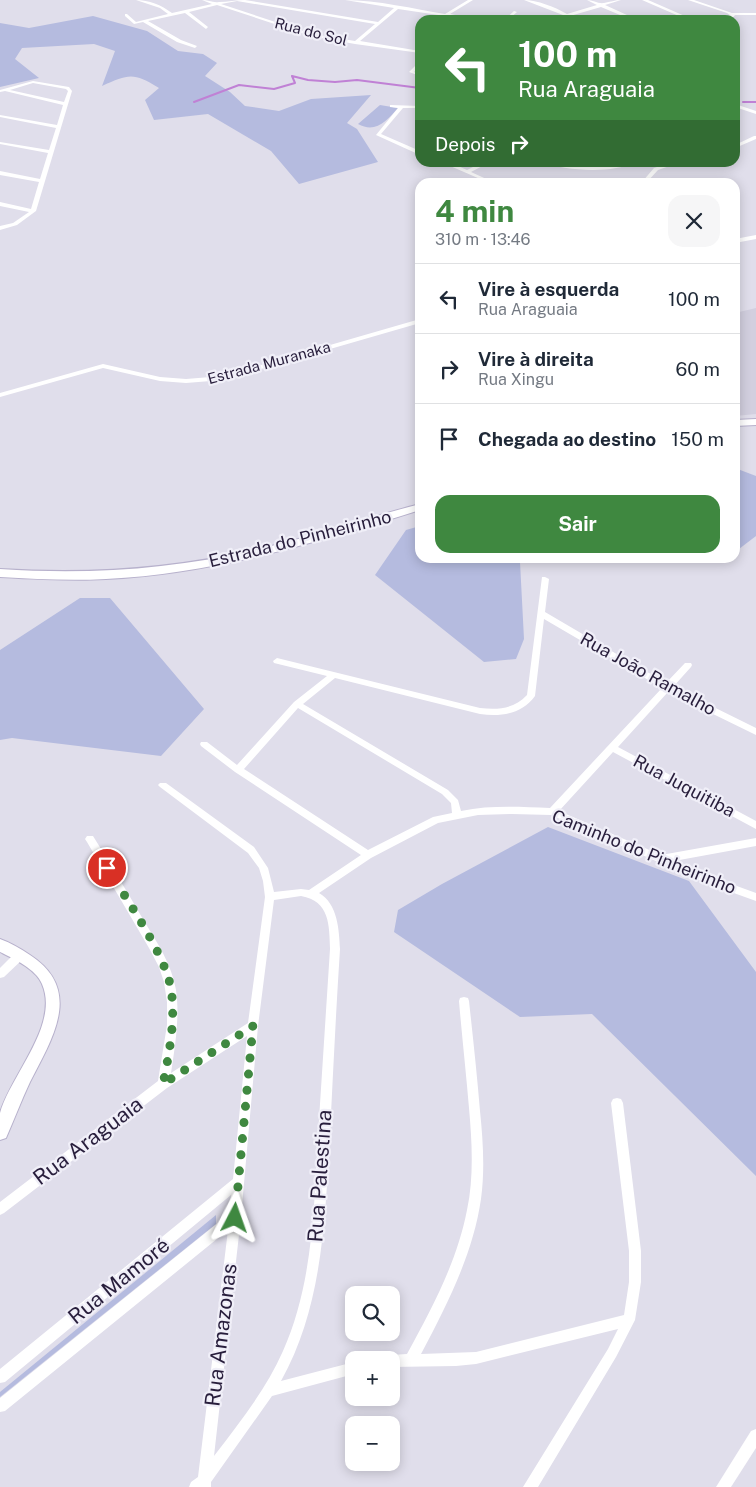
<!DOCTYPE html>
<html lang="pt">
<head>
<meta charset="utf-8">
<style>
  :root { --surface:#fff; --page:#f6f6f7; --text:#1f2937; --muted:#747a83; --line:#e0e1e3; --accent:#3f8840 }
  body { margin:0; font-family:"Public Sans",sans-serif; background:var(--page); color:var(--text); height:100vh; display:flex; flex-direction:column; font-size:19px; white-space:nowrap }
  * { box-sizing:border-box; margin:0 }
  p { font-size:16px; color:var(--muted) }
  .icon { flex:none; width:28px; height:28px; fill:none; stroke:currentColor; stroke-width:2; stroke-linecap:round; stroke-linejoin:round }
  .map { position:relative; flex:1; overflow:hidden }
  .details { position:absolute; left:415px; top:178px; width:325px; height:385px; display:flex; flex-direction:column; background:var(--surface); border-radius:15px; box-shadow:0 2px 12px #0003 }
  .details>* { flex:none }
  .hud { position:absolute; left:415px; top:15px; width:325px; height:152px; border-radius:15px; box-shadow:0 2px 12px #0003; background:#3f8840; color:#fff; overflow:hidden }
  .controls { position:absolute; left:345px; top:1286px; display:grid; gap:10px }
  .controls a { display:grid; place-items:center; width:55px; height:55px; border-radius:10px; background:var(--surface); box-shadow:0 2px 12px #0003; font-size:25px }
  .pin { position:absolute; display:grid; place-items:center; width:42px; height:42px; color:#fff; margin:-21px; border:2px solid #fff; border-radius:50%; box-shadow:0 1px 5px #0007 }
  .me { position:absolute; width:55px; margin:-28px; rotate:4deg; stroke-linejoin:round; filter:drop-shadow(0 0 4px #0008) }
  .turn { display:flex; align-items:center; gap:18px; height:105px; padding:0 20px; font-size:22px }
  .turn .icon { width:65px; height:65px; stroke-width:2.5 }
  .turn b { display:block; font-size:35px; line-height:42px }
  .then { display:flex; align-items:center; height:48px; padding:0 20px; background:#0003; gap:10px; font-size:19px }
  .round { display:grid; place-items:center; flex:none; width:52px; height:52px; border-radius:15px; background:var(--page) }
  .summary { display:flex; align-items:center; justify-content:space-between; height:85px; padding:0 20px }
  h1 { font-size:30px; font-weight:700; line-height:38px; color:var(--accent) }
  .cta { display:flex; gap:10px; margin-top:auto; padding:10px 20px }
  .cta a { flex:1; height:58px; border-radius:15px; background:var(--accent); color:#fff; font-size:20px; font-weight:700; line-height:58px; text-align:center }
  ul { padding:0; list-style:none }
  li { display:flex; align-items:center; gap:15px; height:70px; padding:0 20px; border-top:1px solid var(--line) }
  li div { flex:1 }
  li b { display:block; font-size:19px }
  li em { font-style:normal }
  .map>svg:first-child { display:block }
  .built { fill:#d2cfdf }
  .green { fill:#b5bbdf }
  .lines { fill:none; stroke-linecap:round; stroke-linejoin:round }
  .stream { stroke:#c081d5; stroke-width:2 }
  .secondary-casing { stroke:#b7b1cc; stroke-width:2 }
  .street { fill:#fff; fill-rule:evenodd }
  .secondary { fill:#fff; fill-rule:evenodd }
  .route { stroke:#3f8840; stroke-width:9; stroke-dasharray:0 16.2 }
  .labels { text-anchor:middle; stroke-width:4.5; stroke-linejoin:round; paint-order:stroke }
  .far-street-label { font-size:15px; fill:#281e3c; stroke:#f0eff8 }
  .street-label { font-size:18px; fill:#281e3c; stroke:#f0eff8 }
  .near-street-label { font-size:21px; fill:#281e3c; stroke:#f0eff8 }
</style>
</head>
<body>
<div class="map">
<svg width="756" height="1487" viewBox="0 0 756 1487">
  <rect width="100%" height="100%" fill="#e0deeb"/>
  <!-- built -->
  <polygon class="built" points="756,308 756,414 735,416 735,313"/>
  <!-- green -->
  <g class="green">
    <path d="M93,16L147,31L178,51L203,54L217,63L205,76L230,92L245,106L279,111L311,99L371,95L347,123L357,129L378,162L299,184L271,151L208,114L154,120L145,100L159,88C133,72 129,74 102,86L115,51L94,44L22,48L15,59L39,78L0,87V23L29,28Z"/>
    <path d="M380,105L398,108C387,120 376,134 358,124Z"/>
    <polygon points="735,468 756,476 756,536 735,552"/>
    <polygon points="420,526 420,558 508,558 515,562 520,562 524,639 516,659 484,662 375,575 406,530"/>
    <polygon points="80,598 110,598 204,709 161,756 12,738 0,740 0,650"/>
    <polygon points="548,827 689,881 756,972 756,1176 592,1014 520,1017 394,932 398,910 442,884"/>
    <polygon points="216,1215 216,1224 0,1397 0,1392"/>
  </g>
  <g class="lines">
    <!-- stream -->
    <g class="stream">
      <polyline points="194,102 239,85 274,89 295,83 292,76 308,80 335,82 357,80 420,88"/>
      <polyline points="743,102 756,102"/>
    </g>
    <defs>
      <g id="secondary">
        <polygon points="756,419 756,425 735,426 735,420"/>
        <path d="M420,504V510C318,542 213,574 106,579C70,581 35,579 0,577V569C92,575 178,569 267,547C319,535 369,517 420,504Z"/>
        <path d="M0,939C11,943 21,949 30,955C84,990 52,1039 30,1082C21,1101 14,1120 6,1138L0,1140C0,1132 0,1121 0,1113C10,1076 60,1025 42,984C36,969 14,959 0,952Z"/>
      </g>
    </defs>
    <!-- secondary casing -->
    <use href="#secondary" class="secondary-casing"/>
    <!-- street -->
    <g class="street">
      <path d="M136,0C149,0 161,5 172,13L212,4L202,0C208,0 213,3 219,2C228,2 236,0 245,0L378,22L394,8L345,0C377,0 414,9 445,14L468,0H473L450,14L482,20H472L398,9L360,41L420,51V53L355,44L311,36L217,5L189,12L208,27L206,29L185,13L148,21L181,40L197,46L195,48L177,42L143,22L134,24L125,16V14H127L136,22L168,14L160,8ZM237,1L375,24L355,41L312,34L221,4Z"/>
      <path d="M524,0C537,0 555,7 567,14L597,5L587,0C593,0 598,4 604,3C610,2 615,0 621,0L605,5L638,20H632L601,7L570,16L576,20H571L566,17L555,20H548L563,15Z"/>
      <polygon points="642,0 648,0 694,20 688,20"/>
      <polygon points="688,0 694,0 732,13 756,13 756,15 735,15 731,20 727,20 731,16 727,13"/>
      <polygon points="514,11 517,12 508,20 504,20"/>
      <polygon points="418,63 420,63 420,66 414,72 420,74 420,76 409,72"/>
      <path d="M33,81L69,87L72,91L36,211L17,225L0,230V226L13,223L29,212L0,206V202L31,209L39,182L0,175V171L40,179L48,153L0,144V142L49,150L56,128L0,117V115L57,125L63,105L5,91L0,92V90ZM33,83L66,89L68,91L64,102L10,90Z"/>
      <polygon points="735,104 756,111 756,114 735,107"/>
      <polygon points="390,105 420,106 420,108 403,108 381,134 420,151 420,155 376,135 398,108 390,107"/>
      <polygon points="754,136 756,136 756,139 735,148 735,145"/>
      <polygon points="441,162 449,162 467,170 483,162 490,162 471,172 493,182 487,182"/>
      <path d="M541,162L601,167L636,162C612,174 566,171 541,162Z"/>
      <polygon points="672,162 681,162 658,170 647,182 642,182 654,168"/>
      <polygon points="756,235 756,239 735,243 735,239"/>
      <polygon points="420,319 420,323 223,380 186,383 160,381 103,368 0,397 0,393 103,364 160,377 186,379 223,376"/>
      <path d="M542,577H545L549,579L545,612L666,683L685,663H691L692,665L691,667L673,687L756,728V735L668,692L618,747L756,821V829L613,752L559,811L661,855L756,838V846L674,861L712,877L756,893V901L706,883L551,815L512,814L478,815L438,823L371,858L319,893C338,904 339,930 340,949C336,1011 333,1073 330,1134C325,1218 323,1306 281,1381L354,1362V1374L272,1396L211,1482V1487H189L191,1482L198,1477L228,1230L5,1411L0,1412V1398L229,1214L231,1195L5,1382L0,1383V1369L233,1179L247,1036L167,1088L4,1213L0,1215V1202L158,1081L167,1025V1002L164,982L159,967L149,948L87,842L85,839L87,836H93C111,865 128,893 144,921C157,942 172,965 176,990C180,1018 175,1046 171,1073L248,1023L265,897L263,881L259,868L248,853L160,787L158,785L160,783H166L254,847L268,868L274,892L301,889L309,890L361,855L235,772L201,746L200,744L201,742H207L237,765L294,702L327,676L274,663L273,661L277,658L480,708C498,710 514,709 527,695ZM544,619L662,688L550,808C520,807 490,805 461,811L458,800L448,790L303,704L335,678L480,714C501,717 522,714 535,696ZM298,708L442,794L451,803L452,813L433,817L368,850L244,769ZM301,896C330,901 329,925 330,949C326,1011 322,1073 318,1135C314,1207 313,1284 283,1351C266,1390 239,1423 214,1456L241,1217L258,1026L274,900Z"/>
      <polygon points="20,951 24,952 25,955 24,958 4,977 0,978 0,968 16,952"/>
      <path d="M464,997L468,998L469,1001C473,1038 477,1074 480,1111C483,1140 485,1170 481,1199C473,1254 447,1305 421,1354L476,1352L624,1315L629,1282V1251L611,1103L613,1099L617,1098L621,1099L623,1103L641,1251V1282L635,1320L616,1357L538,1487H523L608,1349L618,1329L476,1364L456,1366L391,1367V1360H385L387,1357L391,1355L407,1354C432,1308 457,1262 467,1210C474,1177 472,1142 469,1108C466,1072 462,1037 459,1001L460,998Z"/>
      <polygon points="756,1429 756,1448 731,1487 716,1487 751,1431"/>
    </g>
    <!-- secondary -->
    <use href="#secondary" class="secondary"/>
  </g>
  <g class="lines">
    <!-- route -->
    <path class="route" d="M107,868C126,898 166,956 171,989C176,1020 169,1054 163,1084L253,1026L235,1218"/>
  </g>
  <g class="labels">
    <!-- far-street labels -->
    <g class="far-street-label">
      <text transform="translate(311 32) rotate(14)" y="5">Rua do Sol</text>
      <text transform="translate(269 363) rotate(-15)" y="5">Estrada Muranaka</text>
    </g>
    <!-- street labels -->
    <g class="street-label">
      <text transform="translate(300 539) rotate(-14)" y="6">Estrada do Pinheirinho</text>
      <text transform="translate(648 674) rotate(29)" y="6">Rua João Ramalho</text>
      <text transform="translate(684 786) rotate(28)" y="6">Rua Juquitiba</text>
      <text transform="translate(644 852) rotate(22)" y="6">Caminho do Pinheirinho</text>
    </g>
    <!-- near-street labels -->
    <g class="near-street-label">
      <text transform="translate(88 1141) rotate(-37)" y="7">Rua Araguaia</text>
      <text transform="translate(320 1176) rotate(-86)" y="7">Rua Palestina</text>
      <text transform="translate(119 1281) rotate(-39)" y="7">Rua Mamoré</text>
      <text transform="translate(221 1335) rotate(-83)" y="7">Rua Amazonas</text>
    </g>
  </g>
</svg>
<div class="controls">
<a><svg class="icon" aria-label="search" viewBox="0 0 24 24"><circle cx="10" cy="10" r="6"/><path d="M15 15l6 6"/></svg></a>
<a>+</a>
<a>−</a>
</div>
<div class="pin" style="left:107px;top:868px;background:#d93025"><svg class="icon" aria-label="arrive" viewBox="0 0 24 24"><path d="M6 21V4h12l-3 4 3 4H6"/></svg></div>
<svg class="me" style="left:235px;top:1218px" viewBox="-20 -20 40 40"><path d="M0-17L14 15 0 8-14 15z" fill="#3f8840" stroke="#fff" stroke-width="4"/></svg>
<div class="hud">
<div class="turn"><svg class="icon" aria-label="left" viewBox="0 0 24 24"><path d="M17 20v-9H6M10 6l-5 5 5 5"/></svg><div><b>100 m</b>Rua Araguaia</div></div>
<div class="then">Depois<svg class="icon" aria-label="right" viewBox="0 0 24 24"><path d="M7 20v-9h11M14 6l5 5-5 5"/></svg></div>
</div>
<section class="details">
<div class="summary"><div><h1>4 min</h1><p>310 m · 13:46</p></div><a class="round"><svg class="icon" aria-label="close" viewBox="0 0 24 24"><path d="M6 6l12 12M18 6L6 18"/></svg></a></div>
<ul>
<li><svg class="icon" aria-label="left" viewBox="0 0 24 24"><path d="M17 20v-9H6M10 6l-5 5 5 5"/></svg><div><b>Vire à esquerda</b><p>Rua Araguaia</p></div><em>100 m</em></li>
<li><svg class="icon" aria-label="right" viewBox="0 0 24 24"><path d="M7 20v-9h11M14 6l5 5-5 5"/></svg><div><b>Vire à direita</b><p>Rua Xingu</p></div><em>60 m</em></li>
<li><svg class="icon" aria-label="arrive" viewBox="0 0 24 24"><path d="M6 21V4h12l-3 4 3 4H6"/></svg><div><b>Chegada ao destino</b></div><em>150 m</em></li>
</ul>
<div class="cta"><a>Sair</a></div>
</section>
</div>
</body>
</html>
